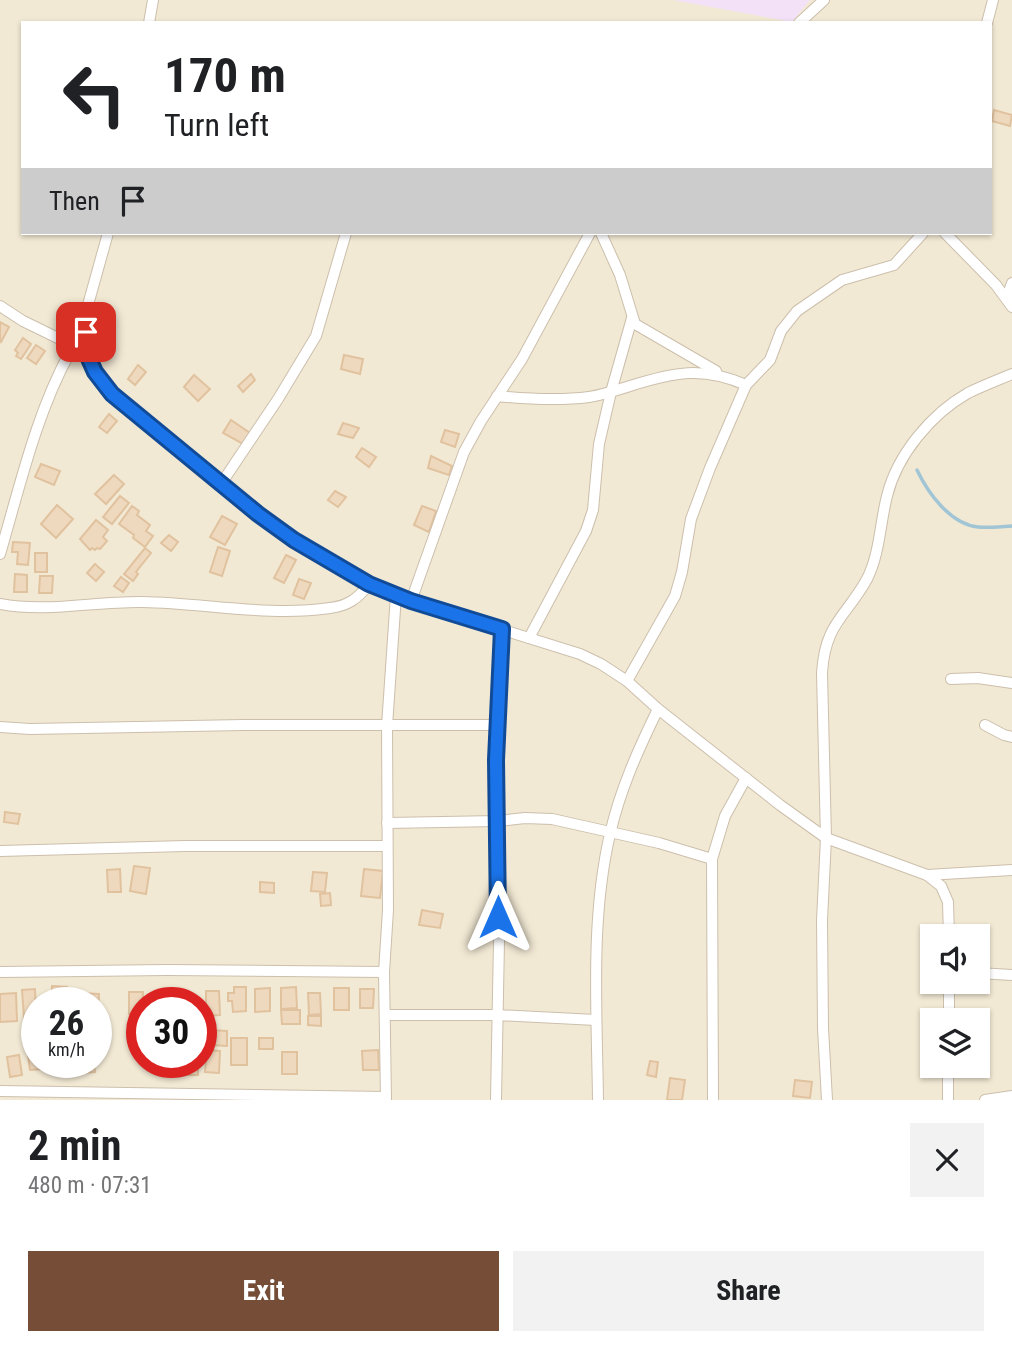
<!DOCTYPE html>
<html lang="en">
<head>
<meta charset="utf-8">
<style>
  :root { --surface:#fff; --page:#f2f2f2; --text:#202124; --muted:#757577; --accent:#764e38 }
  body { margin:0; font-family:"Roboto Condensed",sans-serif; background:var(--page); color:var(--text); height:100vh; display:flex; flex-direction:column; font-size:26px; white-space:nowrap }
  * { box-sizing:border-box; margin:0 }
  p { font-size:23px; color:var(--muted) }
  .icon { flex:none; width:38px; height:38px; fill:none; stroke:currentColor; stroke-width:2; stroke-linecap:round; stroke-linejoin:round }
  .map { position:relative; height:1100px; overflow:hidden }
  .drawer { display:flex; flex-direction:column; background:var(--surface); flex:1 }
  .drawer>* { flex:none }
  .guide { position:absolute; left:21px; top:21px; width:971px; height:214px; border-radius:0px; box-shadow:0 2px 5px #0004; background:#fff; color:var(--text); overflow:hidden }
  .controls { position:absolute; left:920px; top:924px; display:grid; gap:14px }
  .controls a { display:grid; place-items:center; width:70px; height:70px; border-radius:0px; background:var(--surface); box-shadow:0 2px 5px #0004; font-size:35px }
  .speed { position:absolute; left:21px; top:987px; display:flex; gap:14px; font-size:35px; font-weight:700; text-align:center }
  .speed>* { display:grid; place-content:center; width:91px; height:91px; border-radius:50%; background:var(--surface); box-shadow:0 2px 5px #0004; line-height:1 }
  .speed small { font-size:18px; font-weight:400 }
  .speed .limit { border:10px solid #d22; background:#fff; color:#111 }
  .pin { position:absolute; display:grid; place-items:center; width:60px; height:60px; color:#fff; margin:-30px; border-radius:14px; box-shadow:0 4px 10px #0006 }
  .me { position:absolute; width:77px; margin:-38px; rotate:0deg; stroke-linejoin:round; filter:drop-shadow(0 0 5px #0008) }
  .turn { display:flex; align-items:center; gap:24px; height:147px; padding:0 28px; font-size:32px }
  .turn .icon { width:91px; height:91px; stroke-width:2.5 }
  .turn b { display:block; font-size:49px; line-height:60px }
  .then { display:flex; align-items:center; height:66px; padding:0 28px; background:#0003; gap:14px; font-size:26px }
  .round { display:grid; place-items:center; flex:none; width:74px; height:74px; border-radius:0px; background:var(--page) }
  .headline { display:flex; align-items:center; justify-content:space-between; height:119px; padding:0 28px }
  h1 { font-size:42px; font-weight:700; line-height:52px }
  .primary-button { display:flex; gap:14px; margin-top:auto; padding:14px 28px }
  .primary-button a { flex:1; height:80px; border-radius:0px; background:var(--accent); color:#fff; font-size:28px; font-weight:700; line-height:80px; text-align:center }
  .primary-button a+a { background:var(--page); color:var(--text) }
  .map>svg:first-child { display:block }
  .residential { fill:#f2e9d4; fill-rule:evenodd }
  .education { fill:#f3e2f7 }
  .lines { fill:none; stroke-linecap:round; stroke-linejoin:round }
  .stream { stroke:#a1c5d5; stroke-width:3.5 }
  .building { fill:#efd9be; stroke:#e1c29f; stroke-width:2 }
  .minor-casing { stroke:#ccbfac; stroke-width:12 }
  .minor { stroke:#fff; stroke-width:10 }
  .route-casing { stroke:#114b97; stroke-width:18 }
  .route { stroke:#1a73e8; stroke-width:12 }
</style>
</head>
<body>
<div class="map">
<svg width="1012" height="1100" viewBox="0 0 1012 1100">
  <rect width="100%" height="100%" fill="#fbf6e5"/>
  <!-- residential -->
  <path class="residential" d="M0,0H1012V1100H0ZM23,23H990V233H23ZM933,936H978V982H933ZM37,1003H96V1062H37ZM142,1003H201V1062H142ZM933,1020H978V1066H933Z"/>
  <!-- education -->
  <polygon class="education" points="673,0 810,0 792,22"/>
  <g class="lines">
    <!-- stream -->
    <path class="stream" d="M917,470C928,493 950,524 978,527C989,528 1001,527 1012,526"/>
  </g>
  <!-- building -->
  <g class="building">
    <polygon points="994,110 1012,115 1010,126 992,121"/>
    <polygon points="0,322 9,327 1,342 0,341"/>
    <polygon points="23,338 31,344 21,359 16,356 18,353 15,350"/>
    <polygon points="36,345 45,351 36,364 27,358"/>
    <polygon points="344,355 363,359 360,374 341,369"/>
    <polygon points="138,365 146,372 135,385 128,379"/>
    <polygon points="251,374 255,380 243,392 238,386"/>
    <polygon points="194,375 210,389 198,401 184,387"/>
    <polygon points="109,414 117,421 107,433 99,427"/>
    <polygon points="231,420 250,433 243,444 223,433"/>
    <polygon points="343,423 359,428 353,438 338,434"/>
    <polygon points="445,430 459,434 455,447 441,442"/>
    <polygon points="362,448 376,457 369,467 356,457"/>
    <polygon points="431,456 452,466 449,475 428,468"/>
    <polygon points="41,464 60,471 54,485 35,477"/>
    <polygon points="114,475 124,484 106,504 95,494"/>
    <polygon points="335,491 346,497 338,507 328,500"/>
    <polygon points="120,496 129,503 112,524 103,517"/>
    <polygon points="57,505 73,519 56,538 41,524"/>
    <polygon points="132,506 139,511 137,515 150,525 146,531 153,536 145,547 133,538 134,535 119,524"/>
    <polygon points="422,506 436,511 429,532 414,525"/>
    <polygon points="222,516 237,524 225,545 210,537"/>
    <polygon points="96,520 108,530 103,537 107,541 100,549 97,548 95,550 92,548 90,550 80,539"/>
    <polygon points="169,535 178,542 171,551 161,543"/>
    <polygon points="13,542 30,543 28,565 17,564 18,552 12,552"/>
    <polygon points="218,547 230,551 222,576 210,572"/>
    <polygon points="145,548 151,553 136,572 138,574 133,581 124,574"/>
    <rect x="35" y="553" width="12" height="19"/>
    <polygon points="286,555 296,560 284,583 274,578"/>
    <polygon points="95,564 104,572 96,581 87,573"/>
    <polygon points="15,574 27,575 27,592 14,592"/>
    <polygon points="40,576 53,576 52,593 39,593"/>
    <polygon points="121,577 129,583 123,592 114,586"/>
    <polygon points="299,579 311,583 304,599 293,595"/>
    <polygon points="5,812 20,814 18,824 4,822"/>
    <polygon points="134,866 150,868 146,894 130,891"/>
    <polygon points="120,869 121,892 108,892 107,870"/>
    <polygon points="364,869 383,871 380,898 361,896"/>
    <polygon points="313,872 327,873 325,892 311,891"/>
    <polygon points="260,882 274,883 274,893 260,892"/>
    <polygon points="330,893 331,905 321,906 320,894"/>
    <polygon points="422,910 443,914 440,928 419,925"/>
    <polygon points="52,986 67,987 66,1003 52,1003"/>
    <polygon points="234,987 246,987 246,1011 233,1012 232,1001 228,1001 228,993 234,993"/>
    <polygon points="296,987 297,1008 281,1009 281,988"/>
    <polygon points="270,988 270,1011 255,1012 255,989"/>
    <rect x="334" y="988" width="15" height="22"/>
    <polygon points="35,989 36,1017 24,1018 22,990"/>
    <polygon points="360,989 374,989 373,1008 360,1008"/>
    <polygon points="206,991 219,991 220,1015 206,1016"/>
    <polygon points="129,992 143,992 142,1014 129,1014"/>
    <polygon points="16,993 17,1021 0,1022 0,994"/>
    <polygon points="78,993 99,994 98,1016 96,1003 78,1003"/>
    <polygon points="308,993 320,993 321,1014 309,1015"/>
    <polygon points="156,994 169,994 168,1003 155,1003"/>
    <polygon points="281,1010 300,1010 300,1024 282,1024"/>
    <polygon points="308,1016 321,1016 321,1026 308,1025"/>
    <rect x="27" y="1020" width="10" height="10"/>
    <polygon points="211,1030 227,1031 227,1046 211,1045"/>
    <rect x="27" y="1038" width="10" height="10"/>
    <rect x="231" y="1038" width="16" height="27"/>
    <rect x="259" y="1038" width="14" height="11"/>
    <polygon points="207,1050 220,1051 219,1073 205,1072"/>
    <polygon points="378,1050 379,1070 363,1070 362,1051"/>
    <rect x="282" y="1052" width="15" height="22"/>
    <polygon points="19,1055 22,1075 10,1077 7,1057"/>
    <polygon points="37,1055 37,1062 43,1062 44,1069 30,1070 28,1056"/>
    <polygon points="650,1061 658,1062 656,1077 647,1075"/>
    <polygon points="80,1062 94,1062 95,1072 81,1073"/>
    <polygon points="153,1062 168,1062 167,1073 153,1073"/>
    <polygon points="184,1062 198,1062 198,1075 183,1075"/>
    <polygon points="670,1078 685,1080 682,1100 667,1100"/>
    <polygon points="795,1080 812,1082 810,1098 793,1096"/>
  </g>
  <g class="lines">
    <defs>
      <g id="minor">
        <polyline points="149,23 153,0"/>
        <polyline points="799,23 824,0"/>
        <polyline points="987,23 993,0"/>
        <polyline points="601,233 620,275 635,324 716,371"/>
        <polyline points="945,233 996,285 1012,307"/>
        <polyline points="1007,297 1012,283"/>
        <polyline points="0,306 23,321 66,342"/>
        <circle cx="78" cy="342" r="12"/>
        <polyline points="81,330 108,233"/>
        <polyline points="86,352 103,384 126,408 258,514 294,540 369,584 411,601 580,654 601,664 627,681 658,709 780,805 826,838 927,875 941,886 948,902 949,936"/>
        <path d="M497,396C527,399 558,401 589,397C603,395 617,390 630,386C674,372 703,366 746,385"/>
        <polyline points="221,484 278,399 316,336 346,233"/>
        <path d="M0,554C20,486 36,414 70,352"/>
        <polyline points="411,601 464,452 481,421 522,359 590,233"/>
        <path d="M0,604C47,613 96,601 143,602C205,603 269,617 330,608C347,606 358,599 369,584"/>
        <polyline points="529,638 586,531 593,510 599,444 611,392 632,318"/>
        <polyline points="951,679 978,678 1012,683"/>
        <polyline points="627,681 675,596 682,572 691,519 710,468 746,385 770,360 781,331 797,311 842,280 894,265 923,233"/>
        <polyline points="985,725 1004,735 1012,737"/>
        <polyline points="0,727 30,729 243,725 497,725"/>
        <polyline points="387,823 498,821 525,818 552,819 659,843 712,859"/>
        <polyline points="0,851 185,846 387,846"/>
        <polyline points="927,875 1012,870"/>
        <polyline points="0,972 167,970 384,972"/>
        <polyline points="978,973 1012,975"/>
        <polyline points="385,1015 496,1015 596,1020"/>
        <polyline points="949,1020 949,982"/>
        <polyline points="0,1091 386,1097"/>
        <polyline points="386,1100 384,972 388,910 387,726 396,595"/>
        <polyline points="496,1100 499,941 496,760 502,630"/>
        <path d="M598,1100C597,1012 590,920 610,834C620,790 638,750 658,709"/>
        <polyline points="713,1100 712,859 725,816 746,778"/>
        <path d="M827,1100L823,1028L822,920L826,838L822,673C825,623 846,617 867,579C880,553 880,523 887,496C897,455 931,414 968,393C982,386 998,380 1012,374"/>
        <polyline points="948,1100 948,1066"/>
        <polyline points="985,1100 1012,1096"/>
      </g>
    </defs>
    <!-- minor casing -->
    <use href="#minor" class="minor-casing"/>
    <!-- minor -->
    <use href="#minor" class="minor"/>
  </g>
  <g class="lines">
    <defs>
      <polyline id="route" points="86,332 91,342 86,352 95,372 112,394 258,514 294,540 369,584 411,601 502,629 496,760 498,917"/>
    </defs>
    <!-- route casing -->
    <use href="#route" class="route-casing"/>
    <!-- route -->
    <use href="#route" class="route"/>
  </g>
</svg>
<div class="controls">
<a><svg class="icon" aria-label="sound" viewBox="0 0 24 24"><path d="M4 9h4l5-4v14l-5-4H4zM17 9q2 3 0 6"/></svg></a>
<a><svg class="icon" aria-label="layers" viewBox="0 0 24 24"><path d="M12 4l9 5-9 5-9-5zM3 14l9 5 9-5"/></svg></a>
</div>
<div class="speed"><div>26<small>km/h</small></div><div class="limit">30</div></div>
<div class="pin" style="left:86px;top:332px;background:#d93025"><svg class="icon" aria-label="arrive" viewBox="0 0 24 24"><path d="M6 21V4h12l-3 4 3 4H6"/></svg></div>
<svg class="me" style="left:498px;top:917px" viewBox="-20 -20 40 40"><path d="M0-17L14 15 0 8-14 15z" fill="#1a73e8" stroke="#fff" stroke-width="4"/></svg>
<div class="guide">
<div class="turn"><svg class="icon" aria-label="left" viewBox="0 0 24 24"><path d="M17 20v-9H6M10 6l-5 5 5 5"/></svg><div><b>170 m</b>Turn left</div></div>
<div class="then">Then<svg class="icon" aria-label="arrive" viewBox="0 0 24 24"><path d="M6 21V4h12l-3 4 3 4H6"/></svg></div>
</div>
</div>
<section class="drawer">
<div class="headline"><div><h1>2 min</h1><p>480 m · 07:31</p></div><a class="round"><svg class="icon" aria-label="close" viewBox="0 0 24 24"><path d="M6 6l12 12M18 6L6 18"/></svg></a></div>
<div class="primary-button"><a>Exit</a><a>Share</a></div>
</section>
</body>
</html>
